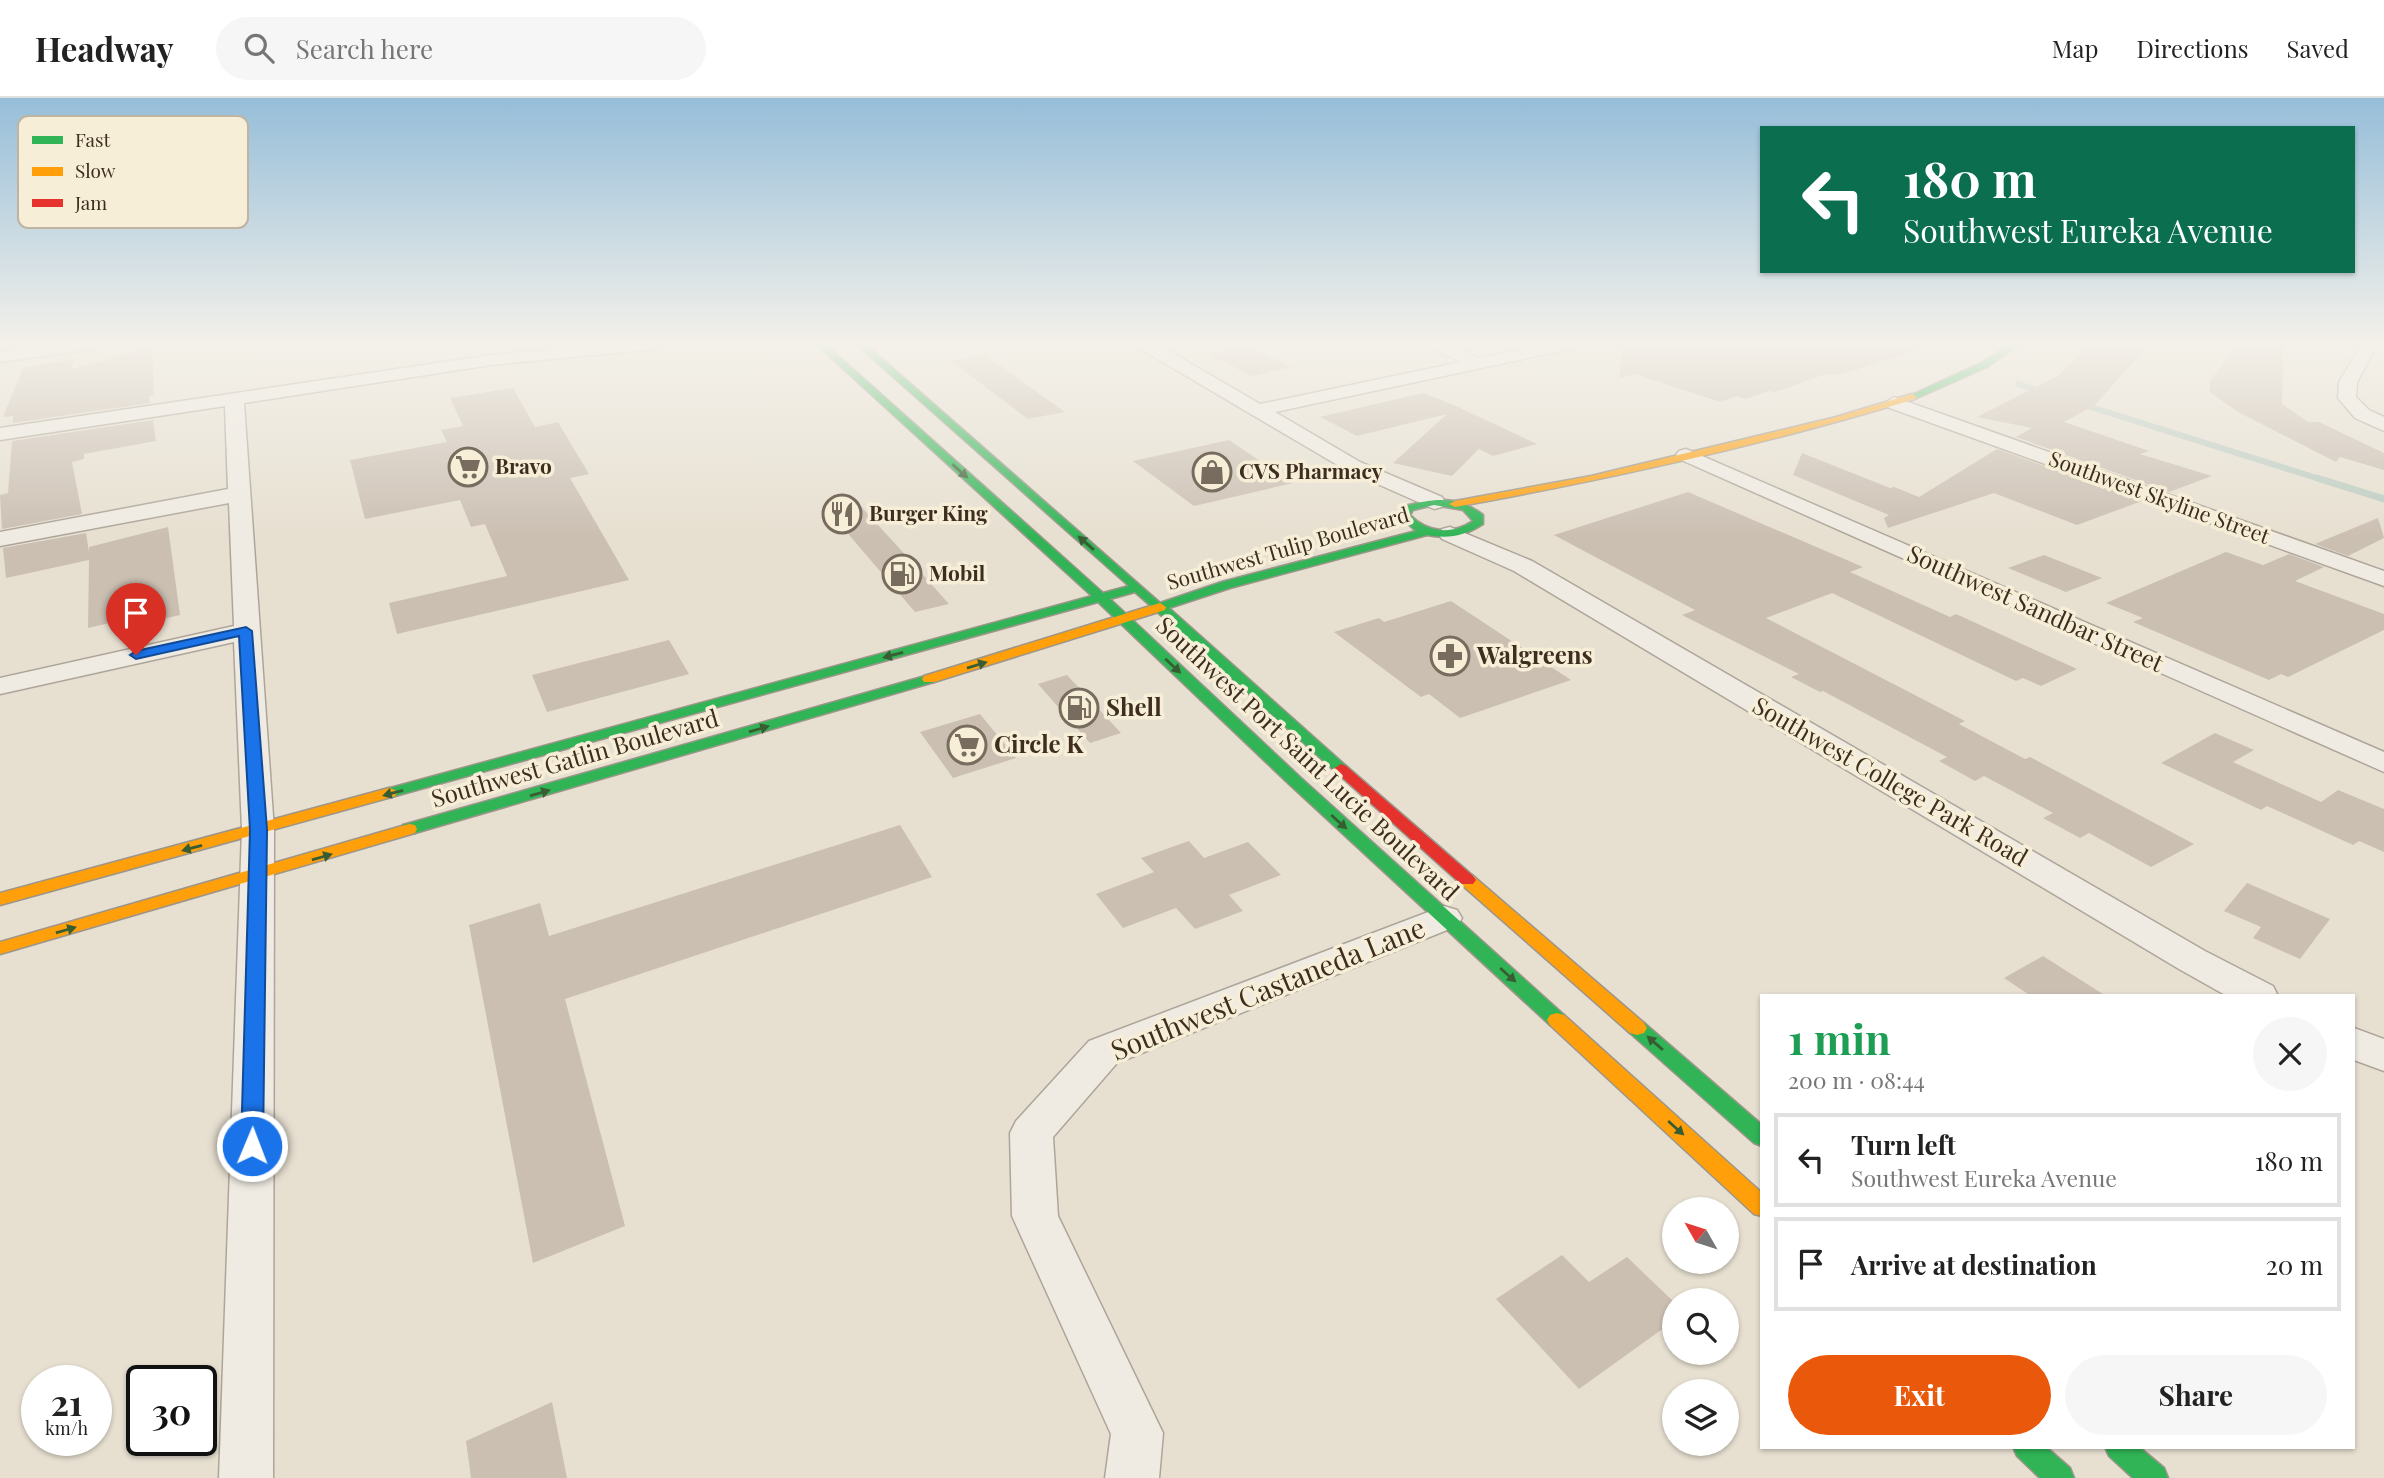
<!DOCTYPE html>
<html lang="en">
<head>
<meta charset="utf-8">
<style>
  :root { --surface:#fff; --page:#f6f6f6; --text:#222; --muted:#767676; --line:#e0e0e0; --accent:#ea580c }
  body { margin:0; font-family:"Playfair Display",serif; background:var(--page); color:var(--text); height:100vh; display:flex; flex-direction:column; font-size:26px; white-space:nowrap }
  * { box-sizing:border-box; margin:0 }
  p { font-size:23px; color:var(--muted) }
  .icon { flex:none; width:38px; height:38px; fill:none; stroke:currentColor; stroke-width:2; stroke-linecap:round; stroke-linejoin:round }
  .map { position:relative; flex:1; overflow:hidden }
  .side { position:absolute; left:1760px; top:896px; width:595px; height:455px; display:flex; flex-direction:column; background:var(--surface); border-radius:0px; box-shadow:0 2px 5px #0004 }
  .side>* { flex:none }
  .top-card { position:absolute; left:1760px; top:28px; width:595px; height:147px; border-radius:0px; box-shadow:0 2px 5px #0004; background:#0b6e4f; color:#fff; overflow:hidden }
  .needle { width:46px; rotate:309deg }
  .controls { position:absolute; left:1662px; top:1099px; display:grid; gap:14px }
  .controls a { display:grid; place-items:center; width:77px; height:77px; border-radius:50%; background:var(--surface); box-shadow:0 2px 5px #0004; font-size:35px }
  .speed { position:absolute; left:21px; top:1267px; display:flex; gap:14px; font-size:35px; font-weight:700; text-align:center }
  .speed>* { display:grid; place-content:center; width:91px; height:91px; border-radius:50%; background:var(--surface); box-shadow:0 2px 5px #0004; line-height:1 }
  .speed small { font-size:18px; font-weight:400 }
  .speed .limit { border:4px solid #111; border-radius:10px; background:#fff; color:#111 }
  .pin { position:absolute; display:grid; place-items:center; width:60px; height:60px; color:#fff; margin:-72px -30px; border-radius:50% 50% 50% 0; rotate:-45deg; box-shadow:0 0 7px #0007 }
  .pin .icon { rotate:45deg }
  .me { position:absolute; width:77px; margin:-38px; rotate:1deg; stroke-linejoin:round; filter:drop-shadow(0 0 5px #0008) }
  .turn { display:flex; align-items:center; gap:24px; height:147px; padding:0 28px; font-size:32px }
  .turn .icon { width:91px; height:91px; stroke-width:2.5 }
  .turn b { display:block; font-size:49px; line-height:60px }
  .round { display:grid; place-items:center; flex:none; width:74px; height:74px; border-radius:37px; background:var(--page) }
  .summary { display:flex; align-items:center; justify-content:space-between; height:119px; padding:0 28px }
  h1 { font-size:42px; font-weight:700; line-height:52px; color:#1e9e55 }
  .primary-button { display:flex; gap:14px; margin-top:auto; padding:14px 28px }
  .primary-button a { flex:1; height:80px; border-radius:42px; background:var(--accent); color:#fff; font-size:28px; font-weight:700; line-height:80px; text-align:center }
  .primary-button a+a { background:var(--page); color:var(--text) }
  ul { padding:0; list-style:none }
  li { display:flex; align-items:center; gap:21px; height:94px; margin:0 14px 10px; padding:0 14px; border:4px solid var(--line); border-radius:0px }
  li div { flex:1 }
  li b { display:block; font-size:26px }
  li em { font-style:normal }
  header { display:flex; align-items:center; gap:42px; box-sizing:border-box; height:98px; padding:0 35px; background:var(--surface); border-bottom:2px solid var(--line) }
  header strong { font-size:33px }
  nav { display:flex; gap:38px; margin-inline-start:auto; font-size:24px }
  .search { width:490px; height:63px; background:var(--page); display:flex; align-items:center; gap:18px; box-sizing:border-box; padding:0 24px; border-radius:38px; color:var(--muted); font-size:26px }
  .map>svg:first-child { display:block }
  .lines { fill:none; stroke-linecap:round; stroke-linejoin:round }
  .stream-far1 { stroke:#bcccc2; stroke-width:6 }
  .stream { stroke:#bcccc2; stroke-width:7 }
  .building { fill:#cbbfb2 }
  .street-casing { stroke:#ada599; stroke-width:3 }
  .fast-casing { stroke:#9c958a; stroke-width:3 }
  .slow-casing { stroke:#9c958a; stroke-width:3 }
  .jam-casing { stroke:#9c958a; stroke-width:3 }
  .street { fill:#efebe3; fill-rule:evenodd }
  .fast { fill:#30b455; fill-rule:evenodd }
  .slow { fill:#ff9f0a; fill-rule:evenodd }
  .jam { fill:#e5322d; fill-rule:evenodd }
  .oneway { fill:#385d33 }
  .route { fill:#1a73e8; stroke:#114b97; stroke-width:2 }
  .labels { text-anchor:middle; stroke-width:7; stroke-linejoin:round; paint-order:stroke }
  .far-poi-label { font-size:21px; font-weight:bold; fill:#3d2e20; stroke:#f7eed8; text-anchor:start }
  .far-street-label { font-size:21px; fill:#3d2e20; stroke:#f7eed8 }
  .street-label { font-size:24px; fill:#3d2e20; stroke:#f7eed8 }
  .poi-label { font-size:24px; font-weight:bold; fill:#3d2e20; stroke:#f7eed8; text-anchor:start }
  .near-street-label { font-size:28px; fill:#3d2e20; stroke:#f7eed8 }
  .key { fill:#f7eed8; stroke:#bfb4a1; stroke-width:2 }
  .key-label { font-size:19px; fill:#3d2e20 }
</style>
</head>
<body>
<header>
<strong>Headway</strong>
<div class="search"><svg class="icon" aria-label="search" viewBox="0 0 24 24"><circle cx="10" cy="10" r="6"/><path d="M15 15l6 6"/></svg>Search here</div>
<nav><a>Map</a><a>Directions</a><a>Saved</a></nav>
</header>
<div class="map">
<svg width="2384" height="1380" viewBox="0 0 2384 1380">
  <rect width="100%" height="100%" fill="#e7e0d1"/>
  <g class="lines">
    <!-- stream-far1 -->
    <g class="stream-far1">
      <polyline points="2018,286 2044,294"/>
      <polyline points="2078,305 2323,382"/>
    </g>
    <!-- stream -->
    <polyline class="stream" points="2317,380 2384,401"/>
  </g>
  <!-- building -->
  <g class="building">
    <polygon points="1623,246 1919,246 1920,251 1842,276 1823,277 1775,294 1769,293 1746,301 1737,298 1720,304 1635,276 1619,280"/>
    <polygon points="2090,246 2117,246 2145,251 2095,307 2064,324 2149,353 2140,356 2212,378 2169,394 2016,339 2032,330 1977,319 2058,278"/>
    <polygon points="2238,246 2283,246 2282,306 2308,324 2319,324 2384,355 2384,372 2340,359 2336,364 2238,314 2210,294 2210,283"/>
    <polygon points="152,249 154,297 149,298 150,305 13,325 13,318 3,319 23,270 74,261 71,271"/>
    <polygon points="1248,249 1291,269 1252,278 1208,256"/>
    <polygon points="985,257 1065,314 1028,321 951,263"/>
    <polygon points="513,290 535,329 558,324 589,376 570,380 629,482 397,536 389,505 507,478 485,426 471,429 460,402 365,421 350,362 447,344 441,332 463,328 450,300"/>
    <polygon points="1423,295 1456,308 1537,346 1493,358 1479,351 1452,378 1393,365 1447,316 1357,338 1320,319"/>
    <polygon points="153,322 156,343 84,356 84,361 72,364 82,416 2,431 0,397 8,395 12,343"/>
    <polygon points="1229,342 1293,385 1194,408 1133,363"/>
    <polygon points="1997,351 2142,403 2077,427 1994,395 1888,430 1884,420 1889,417 1793,377 1802,355 1890,390 1894,389 1919,399"/>
    <polygon points="1688,394 1863,469 1850,474 1950,519 1956,516 2077,571 2041,588 2023,580 2016,583 1832,495 1766,520 1965,623 1959,626 2025,661 2030,659 2194,746 2151,769 2089,735 2080,740 2043,720 2053,715 1984,678 1975,683 1939,663 1947,659 1823,593 1820,594 1791,579 1799,576 1682,517 1695,512 1554,437"/>
    <polygon points="856,403 900,451 949,506 915,514 826,410"/>
    <polygon points="2378,420 2384,440 2348,458 2315,446"/>
    <polygon points="168,429 180,517 141,526 140,518 88,530 89,462 6,480 3,450 86,435 89,454 89,449"/>
    <polygon points="2226,454 2263,467 2289,456 2324,469 2295,483 2384,516 2384,532 2288,579 2281,576 2269,582 2133,524 2143,520 2106,505"/>
    <polygon points="2044,457 2102,480 2066,494 2008,470"/>
    <polygon points="1451,503 1571,582 1460,620 1429,596 1421,599 1334,534 1379,520 1384,524"/>
    <polygon points="669,542 689,576 547,614 532,577"/>
    <polygon points="1067,577 1121,635 1090,645 1038,586"/>
    <polygon points="980,616 1016,660 953,680 920,634"/>
    <polygon points="2215,635 2254,652 2233,664 2321,704 2338,692 2384,711 2384,754 2359,743 2353,747 2267,708 2261,712 2161,665"/>
    <polygon points="900,727 932,779 565,901 625,1128 533,1165 469,827 540,805 549,838"/>
    <polygon points="1189,743 1204,760 1248,744 1281,777 1229,797 1243,813 1195,831 1176,810 1123,830 1096,796 1154,774 1141,760"/>
    <polygon points="2247,785 2330,821 2300,861 2253,840 2261,829 2224,813"/>
    <polygon points="2043,858 2106,898 2031,898 2004,880"/>
    <polygon points="1562,1157 1589,1184 1627,1159 1675,1205 1675,1222 1579,1291 1496,1201"/>
    <polygon points="552,1304 567,1380 471,1380 466,1343"/>
  </g>
  <g class="lines">
    <defs>
      <g id="street">
        <polygon points="59,246 101,246 93,251 0,264 0,254"/>
        <polygon points="607,246 664,246 656,251 491,267 244,305 274,732 273,1380 219,1380 242,732 234,544 0,596 0,580 234,528 229,405 0,448 0,434 228,391 225,308 0,342 0,330 491,257"/>
        <polygon points="1137,246 1157,246 1260,306 1461,264 1430,250 1428,246 1449,246 1480,260 1547,246 1578,246 1570,251 1275,314 1360,364 1442,399 1445,404 1442,409 1434,411 1346,372 1139,250"/>
        <polygon points="2362,246 2378,246 2357,284 2356,299 2369,312 2384,319 2384,333 2355,320 2338,300 2339,284"/>
        <polygon points="1894,299 2384,473 2384,488 1887,309 1885,305"/>
        <polygon points="1686,351 2384,654 2384,674 1679,361 1676,357 1679,353"/>
        <polygon points="1450,429 1532,463 2205,853 2273,888 2278,898 2227,898 2179,871 1514,473 1442,441 1438,436 1442,431"/>
        <polygon points="1444,808 1457,812 1462,820 1457,828 1117,965 1053,1039 1058,1118 1163,1335 1159,1380 1105,1380 1111,1336 1012,1118 1010,1035 1016,1023 1089,943"/>
        <polygon points="2354,930 2384,941 2384,973 2354,962"/>
      </g>
      <g id="fast">
        <path d="M816,246H825L1103,495L1129,488L856,246H865L1160,505L1222,484L1416,433L1398,417L1405,408C1434,400 1458,397 1483,417V426C1465,438 1448,441 1427,437L1230,490L1169,510L1346,668L1349,671L1341,676L1336,674L1155,512V508L1150,507L1135,494L1110,501L1301,680L1564,917L1567,922L1564,927L1557,929L1550,927L1289,686L1098,504L395,698H383L381,695L383,692L1092,498ZM1434,407L1463,412L1473,423C1452,437 1428,435 1410,417L1413,412Z"/>
        <polygon points="2011,246 2020,246 1987,269 1915,301 1907,299 1981,265"/>
        <polygon points="929,577 936,581 934,584 415,735 409,736 401,731 403,727"/>
        <polygon points="1637,923 1644,925 1762,1027 1762,1048 1754,1045 1630,935 1627,930 1630,925"/>
        <polygon points="2013,1349 2046,1349 2070,1370 2074,1380 2040,1380 2017,1358"/>
        <polygon points="2105,1349 2139,1349 2164,1370 2168,1380 2133,1380 2109,1358"/>
      </g>
      <g id="slow">
        <path d="M1912,296L1917,299L1915,301C1764,347 1610,381 1455,409L1449,406L1455,403L1591,378L1836,319Z"/>
        <polygon points="1160,505 1166,509 1165,512 934,584 924,584 922,581 924,578"/>
        <polygon points="389,690 395,692 397,695 395,698 0,807 0,795"/>
        <polygon points="409,726 415,727 417,731 415,735 0,856 0,844"/>
        <polygon points="1467,776 1473,778 1644,925 1647,930 1644,935 1637,937 1630,935 1461,786 1458,782 1461,778"/>
        <polygon points="1557,915 1564,917 1762,1095 1762,1118 1754,1116 1550,927 1547,922 1550,917"/>
      </g>
      <polygon id="jam" points="1341,666 1346,668 1473,778 1476,782 1473,786 1461,786 1336,674 1333,671"/>
    </defs>
    <!-- street casing -->
    <use href="#street" class="street-casing"/>
    <!-- fast casing -->
    <use href="#fast" class="fast-casing"/>
    <!-- slow casing -->
    <use href="#slow" class="slow-casing"/>
    <!-- jam casing -->
    <use href="#jam" class="jam-casing"/>
    <!-- street -->
    <use href="#street" class="street"/>
    <!-- fast -->
    <use href="#fast" class="fast"/>
    <!-- slow -->
    <use href="#slow" class="slow"/>
    <!-- jam -->
    <use href="#jam" class="jam"/>
  </g>
  <!-- one-way arrows -->
  <defs><path id="oneway-solid" d="M-6-.8H1V-3.2L6.5 0L1 3.2V.8H-6Z" transform="scale(1.75)"/></defs>
  <g class="oneway">
    <use href="#oneway-solid" transform="translate(960 373) rotate(42)"/>
    <use href="#oneway-solid" transform="translate(1086 445) rotate(-139)"/>
    <use href="#oneway-solid" transform="translate(893 557) rotate(165)"/>
    <use href="#oneway-solid" transform="translate(977 567) rotate(-17)"/>
    <use href="#oneway-solid" transform="translate(1173 568) rotate(43)"/>
    <use href="#oneway-solid" transform="translate(759 631) rotate(-16)"/>
    <use href="#oneway-solid" transform="translate(393 695) rotate(165)"/>
    <use href="#oneway-solid" transform="translate(540 695) rotate(-16)"/>
    <use href="#oneway-solid" transform="translate(1339 724) rotate(42)"/>
    <use href="#oneway-solid" transform="translate(192 750) rotate(165)"/>
    <use href="#oneway-solid" transform="translate(322 759) rotate(-16)"/>
    <use href="#oneway-solid" transform="translate(66 832) rotate(-16)"/>
    <use href="#oneway-solid" transform="translate(1508 877) rotate(42)"/>
    <use href="#oneway-solid" transform="translate(1655 945) rotate(-139)"/>
    <use href="#oneway-solid" transform="translate(1676 1030) rotate(42)"/>
  </g>
  <!-- sky -->
  <linearGradient id="sky" x2="0" y2="1"><stop stop-color="#96bed9"/><stop offset="0.56" stop-color="#f4f1ea"/><stop offset="1" stop-color="#f4f1ea" stop-opacity="0"/></linearGradient>
  <rect width="2384" height="439" fill="url(#sky)"/>
  <!-- route -->
  <polygon class="route" points="246,529 252,533 267,732 263,1048 260,1054 252,1057 244,1054 241,1048 250,732 239,538 136,561 130,557 136,553"/>
  <!-- icons -->
  <defs>
    <symbol id="supermarket-ring" viewBox="-11 -11 22 22"><circle r="9.5" fill="#f7eed8" stroke="#786c5e" stroke-width="1.5"/><path d="M-6-5.5h2.5l.6 2H6L4.5 2H-2.5L-4.4-4H-6ZM-1.5 3.2a1.3 1.3 0 1 0 .1 0ZM3 3.2a1.3 1.3 0 1 0 .1 0Z" fill="#786c5e"/></symbol>
    <symbol id="shop-ring" viewBox="-11 -11 22 22"><circle r="9.5" fill="#f7eed8" stroke="#786c5e" stroke-width="1.5"/><path d="M-5-2.5h2.3a2.7 3.5 0 0 1 5.4 0H5L5.5 6h-11ZM-1.5-2.5h3a1.5 2.3 0 0 0-3 0Z" fill="#786c5e"/></symbol>
    <symbol id="restaurant-ring" viewBox="-11 -11 22 22"><circle r="9.5" fill="#f7eed8" stroke="#786c5e" stroke-width="1.5"/><path d="M-5-6h1v4h1v-4h1v4h1v-4h1v5L-1.5 .5V6h-2V.5L-5-1ZM5-6V6H3V1.5H1.5Q1.5-4 5-6Z" fill="#786c5e"/></symbol>
    <symbol id="fuel-ring" viewBox="-11 -11 22 22"><circle r="9.5" fill="#f7eed8" stroke="#786c5e" stroke-width="1.5"/><path d="M-5.5-6h7V0h2V4h1.3V-2.5L3-4.5l.8-.8L6-3V5H2.5V1h-1V6h-7ZM-4.2-4.7v3.2H.2V-4.7Z" fill="#786c5e"/></symbol>
    <symbol id="pharmacy-ring" viewBox="-11 -11 22 22"><circle r="9.5" fill="#f7eed8" stroke="#786c5e" stroke-width="1.5"/><path d="M-2-6h4v4h4v4h-4v4h-4v-4h-4v-4h4Z" fill="#786c5e"/></symbol>
  </defs>
  <g fill-rule="evenodd">
    <use href="#supermarket-ring" x="446" y="347" width="44" height="44"/>
    <use href="#shop-ring" x="1190" y="352" width="44" height="44"/>
    <use href="#restaurant-ring" x="820" y="394" width="44" height="44"/>
    <use href="#fuel-ring" x="880" y="454" width="44" height="44"/>
    <use href="#pharmacy-ring" x="1428" y="536" width="44" height="44"/>
    <use href="#fuel-ring" x="1057" y="588" width="44" height="44"/>
    <use href="#supermarket-ring" x="945" y="625" width="44" height="44"/>
  </g>
  <g class="labels">
    <!-- far-poi labels -->
    <g class="far-poi-label">
      <text x="495" y="376">Bravo</text>
      <text x="1239" y="381">CVS Pharmacy</text>
      <text x="869" y="423">Burger King</text>
      <text x="929" y="483">Mobil</text>
    </g>
    <!-- far-street labels -->
    <g class="far-street-label">
      <text transform="translate(2159 400) rotate(20)" y="7">Southwest Skyline Street</text>
      <text transform="translate(1288 451) rotate(-16)" y="7">Southwest Tulip Boulevard</text>
    </g>
    <!-- street labels -->
    <g class="street-label">
      <text transform="translate(2035 511) rotate(24)" y="8">Southwest Sandbar Street</text>
      <text transform="translate(575 661) rotate(-16)" y="8">Southwest Gatlin Boulevard</text>
      <text transform="translate(1307 661) rotate(43)" y="8">Southwest Port Saint Lucie Boulevard</text>
      <text transform="translate(1890 684) rotate(30)" y="8">Southwest College Park Road</text>
    </g>
    <!-- poi labels -->
    <g class="poi-label">
      <text x="1477" y="566">Walgreens</text>
      <text x="1106" y="618">Shell</text>
      <text x="994" y="655">Circle K</text>
    </g>
    <!-- near-street labels -->
    <g class="near-street-label">
      <text transform="translate(1268 891) rotate(-22)" y="10">Southwest Castaneda Lane</text>
    </g>
  </g>
  <!-- legend -->
  <rect x="18" y="18" width="230" height="112" rx="10" class="key"/>
  <rect x="32" y="38" width="31" height="8" fill="#30b455"/>
  <rect x="32" y="69" width="31" height="9" fill="#ff9f0a"/>
  <rect x="32" y="101" width="31" height="8" fill="#e5322d"/>
  <g class="key-label">
    <text x="75" y="49">Fast</text>
    <text x="75" y="80">Slow</text>
    <text x="75" y="112">Jam</text>
  </g>
</svg>
<div class="controls">
<a><svg class="needle" viewBox="-14 -14 28 28"><path d="M0-13l5 13h-10z" fill="#e53935"/><path d="M0 13l5-13h-10z" fill="#767676"/></svg></a>
<a><svg class="icon" aria-label="search" viewBox="0 0 24 24"><circle cx="10" cy="10" r="6"/><path d="M15 15l6 6"/></svg></a>
<a><svg class="icon" aria-label="layers" viewBox="0 0 24 24"><path d="M12 4l9 5-9 5-9-5zM3 14l9 5 9-5"/></svg></a>
</div>
<div class="speed"><div>21<small>km/h</small></div><div class="limit">30</div></div>
<div class="pin" style="left:136px;top:557px;background:#d93025"><svg class="icon" aria-label="arrive" viewBox="0 0 24 24"><path d="M6 21V4h12l-3 4 3 4H6"/></svg></div>
<svg class="me" style="left:252px;top:1048px" viewBox="-20 -20 40 40"><circle r="17" fill="#1a73e8" stroke="#fff" stroke-width="3"/><path d="M0-11L8 9 0 5-8 9z" fill="#fff"/></svg>
<div class="top-card">
<div class="turn"><svg class="icon" aria-label="left" viewBox="0 0 24 24"><path d="M17 20v-9H6M10 6l-5 5 5 5"/></svg><div><b>180 m</b>Southwest Eureka Avenue</div></div>
</div>
<section class="side">
<div class="summary"><div><h1>1 min</h1><p>200 m · 08:44</p></div><a class="round"><svg class="icon" aria-label="close" viewBox="0 0 24 24"><path d="M6 6l12 12M18 6L6 18"/></svg></a></div>
<ul>
<li><svg class="icon" aria-label="left" viewBox="0 0 24 24"><path d="M17 20v-9H6M10 6l-5 5 5 5"/></svg><div><b>Turn left</b><p>Southwest Eureka Avenue</p></div><em>180 m</em></li>
<li><svg class="icon" aria-label="arrive" viewBox="0 0 24 24"><path d="M6 21V4h12l-3 4 3 4H6"/></svg><div><b>Arrive at destination</b></div><em>20 m</em></li>
</ul>
<div class="primary-button"><a>Exit</a><a>Share</a></div>
</section>
</div>
</body>
</html>
